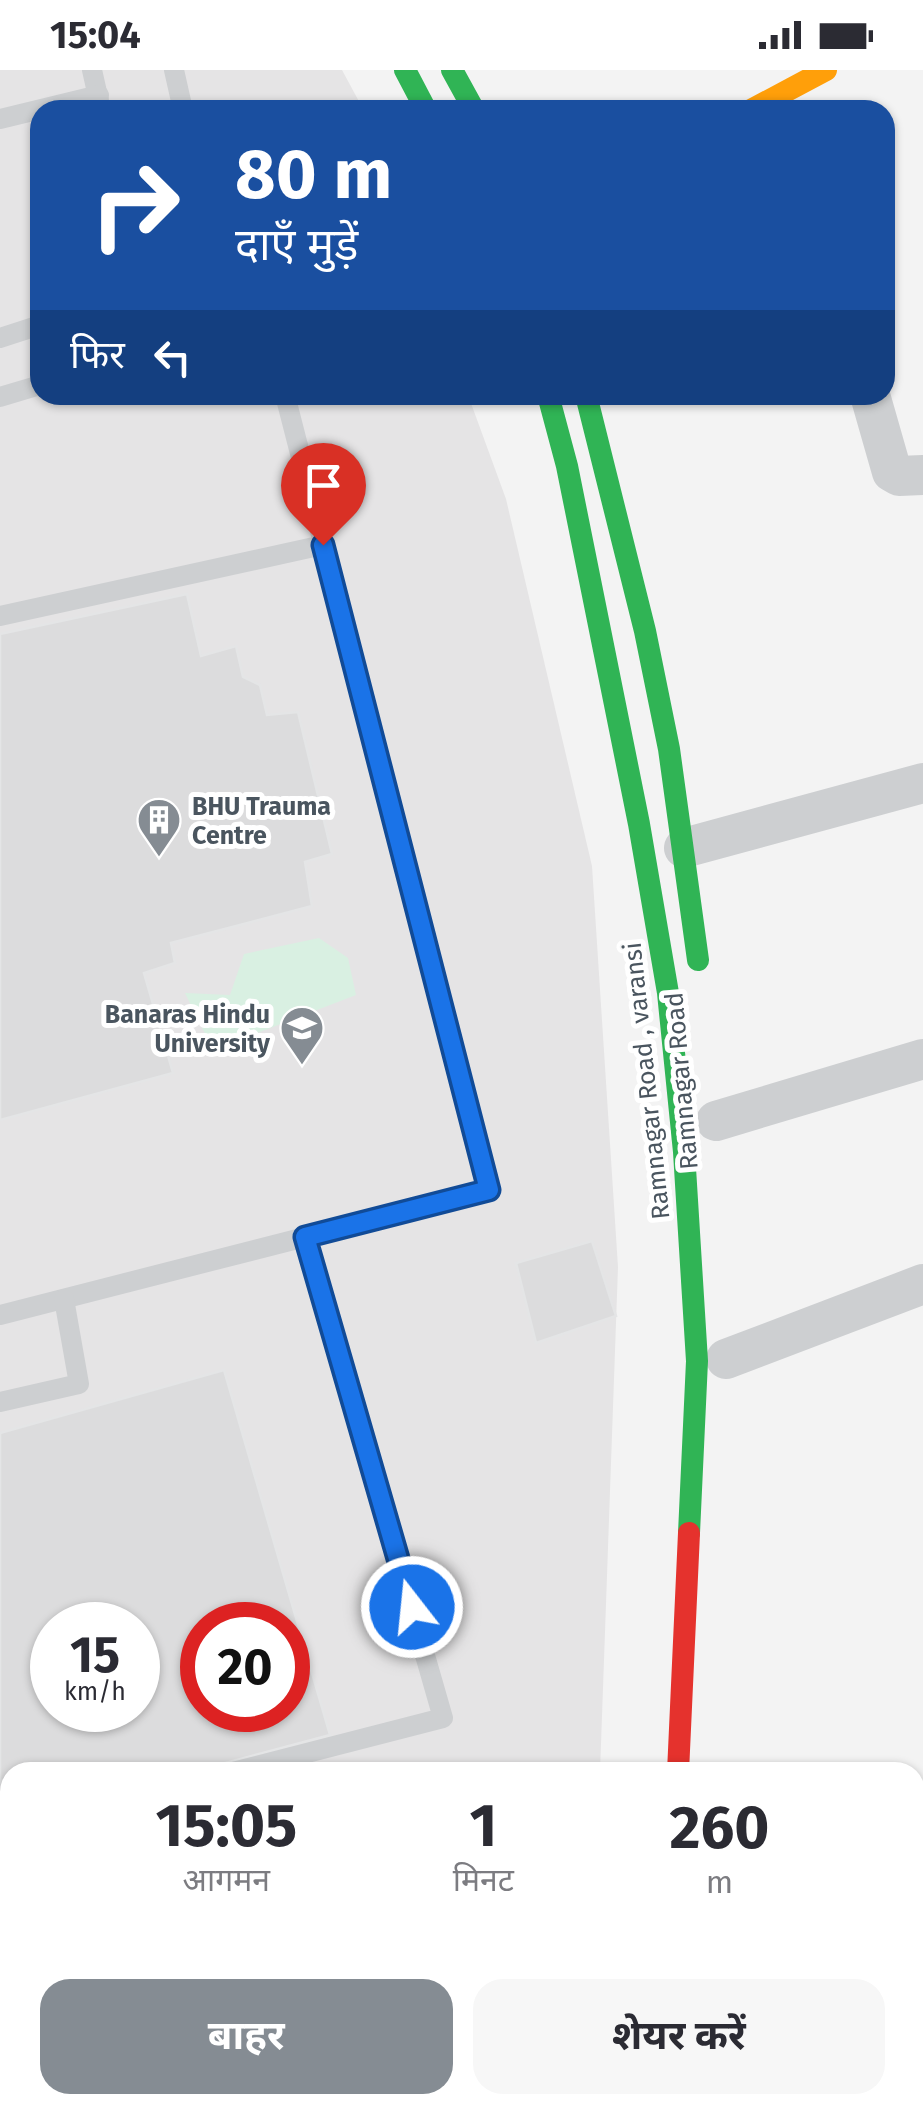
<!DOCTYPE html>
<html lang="hi">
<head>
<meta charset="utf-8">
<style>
  :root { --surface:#fff; --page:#f7f7f7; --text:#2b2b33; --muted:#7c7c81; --accent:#858c93 }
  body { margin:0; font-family:"Fira Sans","Noto Sans Devanagari",sans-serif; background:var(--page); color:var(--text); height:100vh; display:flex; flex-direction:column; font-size:38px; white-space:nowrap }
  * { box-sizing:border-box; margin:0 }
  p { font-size:32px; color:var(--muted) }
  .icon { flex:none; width:55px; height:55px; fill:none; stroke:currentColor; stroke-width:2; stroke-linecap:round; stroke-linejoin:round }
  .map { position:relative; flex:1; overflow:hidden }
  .side { position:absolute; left:0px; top:1692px; width:925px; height:352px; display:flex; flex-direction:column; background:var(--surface); border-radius:30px 30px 0 0; box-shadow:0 2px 8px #0004 }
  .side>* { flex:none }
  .guide { position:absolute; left:30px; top:30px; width:865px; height:305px; border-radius:30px; box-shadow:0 2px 8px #0004; background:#1a4fa0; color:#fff; overflow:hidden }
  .speed { position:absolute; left:30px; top:1532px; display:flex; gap:20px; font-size:50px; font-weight:700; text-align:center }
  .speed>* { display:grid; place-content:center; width:130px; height:130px; border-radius:50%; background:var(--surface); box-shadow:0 2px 8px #0004; line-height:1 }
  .speed small { font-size:25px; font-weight:400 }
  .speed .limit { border:15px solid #d22; background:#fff; color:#111 }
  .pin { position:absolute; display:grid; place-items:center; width:85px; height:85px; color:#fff; margin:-102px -42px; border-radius:50% 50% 50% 0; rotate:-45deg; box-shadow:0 0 10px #0007 }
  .pin .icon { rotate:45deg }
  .me { position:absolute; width:110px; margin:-55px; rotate:344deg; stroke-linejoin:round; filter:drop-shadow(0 0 8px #0008) }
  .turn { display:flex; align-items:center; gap:35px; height:210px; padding:0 40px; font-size:45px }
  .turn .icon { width:130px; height:130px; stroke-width:2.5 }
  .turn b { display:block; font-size:70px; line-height:85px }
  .then { display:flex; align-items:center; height:95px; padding:0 40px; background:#0003; gap:20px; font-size:38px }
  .eta { display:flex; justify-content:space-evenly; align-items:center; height:170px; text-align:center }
  .eta b { font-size:60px; font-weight:700; line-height:70px }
  .button { display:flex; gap:20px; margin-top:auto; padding:20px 40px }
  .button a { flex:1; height:115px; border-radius:30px; background:var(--accent); color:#fff; font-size:40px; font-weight:700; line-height:115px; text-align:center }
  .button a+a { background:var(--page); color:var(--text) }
  .status { display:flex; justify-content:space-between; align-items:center; height:70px; padding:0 50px; background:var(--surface); direction:ltr }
  .status svg { height:28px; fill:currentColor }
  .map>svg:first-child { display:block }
  .education { fill:#e5e4e5; fill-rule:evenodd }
  .green { fill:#d9f0e2 }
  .building { fill:#dcdcdd; stroke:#e4e5e6; stroke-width:2.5; fill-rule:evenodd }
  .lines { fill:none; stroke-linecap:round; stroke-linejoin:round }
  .lane { stroke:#cdcfd1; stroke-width:20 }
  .street { stroke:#cdcfd1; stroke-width:40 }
  .fast { stroke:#30b455; stroke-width:22 }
  .slow { stroke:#ff9f0a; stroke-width:22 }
  .jam { stroke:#e5322d; stroke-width:22 }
  .route-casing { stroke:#114b97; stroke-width:25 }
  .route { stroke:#1a73e8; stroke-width:18 }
  .labels { text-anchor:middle; stroke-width:10; stroke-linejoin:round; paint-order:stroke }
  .poi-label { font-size:25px; font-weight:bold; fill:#4a555f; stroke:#fff; text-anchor:start }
  .street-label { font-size:25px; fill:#4a555f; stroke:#fff }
</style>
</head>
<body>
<div class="status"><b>15:04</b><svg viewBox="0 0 49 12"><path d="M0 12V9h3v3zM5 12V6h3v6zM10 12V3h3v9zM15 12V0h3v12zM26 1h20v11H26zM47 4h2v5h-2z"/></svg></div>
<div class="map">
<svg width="923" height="2044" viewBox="0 0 923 2044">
  <rect width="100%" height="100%" fill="#f3f3f3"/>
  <!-- education -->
  <g class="education">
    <path d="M0,0H342L362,37L363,40H40V325H468L506,429L592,796L618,1197L600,1702H10V1917L0,1907ZM52,1555H138V1640H52ZM202,1555H288V1640H202Z"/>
    <polygon points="125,2035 588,2035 587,2044 134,2044"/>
  </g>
  <!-- green -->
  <polygon class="green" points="319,868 348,888 356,925 213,980 185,923 230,925 244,884"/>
  <!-- building -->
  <g class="building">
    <polygon points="187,524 201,586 236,576 243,607 260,615 267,645 298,642 332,784 305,792 312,836 171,873 175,893 144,903 173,1003 0,1050 0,564"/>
    <polygon points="592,1171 616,1246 536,1273 516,1193"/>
    <path d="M224,1300L330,1665L192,1702H10L9,1752L0,1708V1363ZM52,1555H138V1640H52ZM202,1555H288V1640H202Z"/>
  </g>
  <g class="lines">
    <!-- lane -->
    <g class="lane">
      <polyline points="92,0 101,40"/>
      <polyline points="174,0 183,40"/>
      <polyline points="0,49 99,25"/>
      <polyline points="0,268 40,255"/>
      <polyline points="0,327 40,315"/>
      <polyline points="0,546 323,475"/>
      <polyline points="0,1245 489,1120 285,325"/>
      <polyline points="0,1332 79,1314 64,1229"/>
      <polyline points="233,1702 443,1648 305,1167"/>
      <polyline points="0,1763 10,1760"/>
    </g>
    <!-- street -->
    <g class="street">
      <polyline points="870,325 892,402 899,406 923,405"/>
      <polyline points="684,778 923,713"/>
      <polyline points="716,1051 923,989"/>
      <polyline points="726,1289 923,1214"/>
      <polyline points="915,1828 923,1826"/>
    </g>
    <!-- fast -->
    <g class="fast">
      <polyline points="405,0 426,40"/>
      <polyline points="452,0 474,40"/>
      <polyline points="548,325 567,396 639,754 668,923 684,1082 697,1291 689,1463"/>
      <polyline points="588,333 645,561 669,679 698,890"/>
      <polyline points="701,2035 701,2044"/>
    </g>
    <!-- slow -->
    <polyline class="slow" points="751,40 826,0"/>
    <!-- jam -->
    <polyline class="jam" points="678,1702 689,1463"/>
  </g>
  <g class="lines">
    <defs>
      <polyline id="route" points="323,475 489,1120 305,1167 412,1537"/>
    </defs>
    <!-- route casing -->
    <use href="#route" class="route-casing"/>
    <!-- route -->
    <use href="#route" class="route"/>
  </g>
  <!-- icons -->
  <defs>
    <symbol id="building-pin" viewBox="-11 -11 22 30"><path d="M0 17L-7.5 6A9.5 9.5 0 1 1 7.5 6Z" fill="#858c93" stroke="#fff"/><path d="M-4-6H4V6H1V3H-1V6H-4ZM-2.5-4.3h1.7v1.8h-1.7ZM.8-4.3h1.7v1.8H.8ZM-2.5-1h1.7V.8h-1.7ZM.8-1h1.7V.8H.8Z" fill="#fff"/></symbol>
    <symbol id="university-pin" viewBox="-11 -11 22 30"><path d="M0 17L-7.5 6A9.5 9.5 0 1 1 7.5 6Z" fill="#858c93" stroke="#fff"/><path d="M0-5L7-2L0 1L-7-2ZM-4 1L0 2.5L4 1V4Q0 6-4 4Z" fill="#fff"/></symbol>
  </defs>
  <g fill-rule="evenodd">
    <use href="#building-pin" x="134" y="725" width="50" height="68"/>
    <use href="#university-pin" x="277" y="933" width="50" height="68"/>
  </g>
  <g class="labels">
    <!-- poi labels -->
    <g class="poi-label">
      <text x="192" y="745">BHU Trauma<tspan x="192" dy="29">Centre</tspan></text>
      <text x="270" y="953" text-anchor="end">Banaras Hindu<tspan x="270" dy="29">University</tspan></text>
    </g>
    <!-- street labels -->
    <g class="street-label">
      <text transform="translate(646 1011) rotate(-96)" y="9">Ramnagar Road , varansi</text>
      <text transform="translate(681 1011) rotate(-95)" y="9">Ramnagar Road</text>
    </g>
  </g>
</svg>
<div class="speed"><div>15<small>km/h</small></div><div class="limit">20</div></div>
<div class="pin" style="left:323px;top:475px;background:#d93025"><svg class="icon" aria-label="arrive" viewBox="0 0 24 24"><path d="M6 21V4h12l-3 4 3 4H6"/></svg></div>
<svg class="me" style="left:412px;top:1537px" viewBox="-20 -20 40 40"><circle r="17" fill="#1a73e8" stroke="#fff" stroke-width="3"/><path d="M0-11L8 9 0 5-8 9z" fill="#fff"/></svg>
<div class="guide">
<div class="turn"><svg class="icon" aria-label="right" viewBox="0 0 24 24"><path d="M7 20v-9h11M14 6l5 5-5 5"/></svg><div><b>80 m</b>दाएँ मुड़ें</div></div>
<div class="then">फिर<svg class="icon" aria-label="left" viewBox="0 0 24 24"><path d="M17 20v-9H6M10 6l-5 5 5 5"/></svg></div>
</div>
<section class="side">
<div class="eta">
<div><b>15:05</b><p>आगमन</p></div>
<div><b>1</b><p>मिनट</p></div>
<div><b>260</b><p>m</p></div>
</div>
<div class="button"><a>बाहर</a><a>शेयर करें</a></div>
</section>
</div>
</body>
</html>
